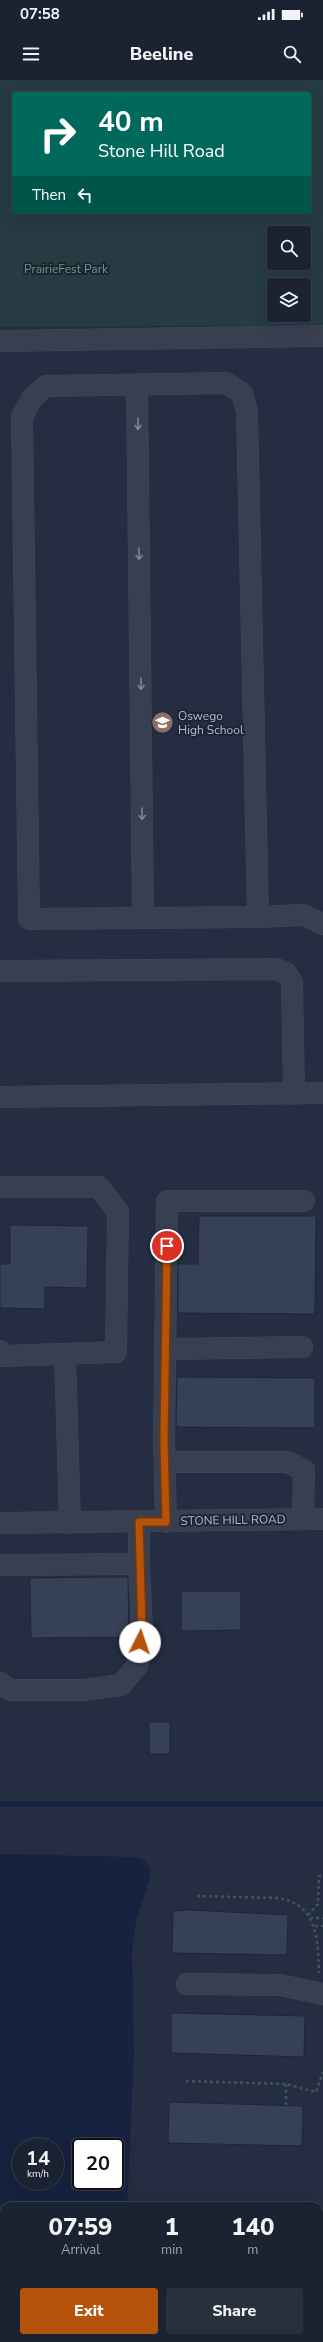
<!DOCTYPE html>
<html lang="en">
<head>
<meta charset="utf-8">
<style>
  :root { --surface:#1b2231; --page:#282f3d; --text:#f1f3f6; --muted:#a0a4ab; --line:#393f4d; --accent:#b45309 }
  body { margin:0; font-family:"Nunito Sans",sans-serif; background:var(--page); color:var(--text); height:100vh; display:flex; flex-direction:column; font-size:15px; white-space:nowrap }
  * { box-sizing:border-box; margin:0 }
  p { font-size:13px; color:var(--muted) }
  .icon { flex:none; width:22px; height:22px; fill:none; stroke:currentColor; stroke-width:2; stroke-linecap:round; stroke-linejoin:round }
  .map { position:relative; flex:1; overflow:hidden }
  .side { position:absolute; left:0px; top:2122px; width:323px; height:140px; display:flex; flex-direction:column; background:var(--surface); border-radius:12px 12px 0 0; box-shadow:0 4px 16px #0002,0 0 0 1px var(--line) }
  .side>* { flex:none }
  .guide { position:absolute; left:12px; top:12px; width:299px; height:122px; border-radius:4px; box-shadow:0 4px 16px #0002,0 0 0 1px var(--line); background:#00695c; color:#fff; overflow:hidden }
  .fabs { position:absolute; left:267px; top:146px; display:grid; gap:8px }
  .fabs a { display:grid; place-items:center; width:44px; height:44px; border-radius:4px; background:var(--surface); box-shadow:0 4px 16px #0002,0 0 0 1px var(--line); font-size:20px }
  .speed { position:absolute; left:12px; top:2058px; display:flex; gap:8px; font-size:20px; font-weight:700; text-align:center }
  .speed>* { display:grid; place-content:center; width:52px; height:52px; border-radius:50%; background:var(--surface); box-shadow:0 4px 16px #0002,0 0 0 1px var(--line); line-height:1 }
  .speed small { font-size:10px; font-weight:400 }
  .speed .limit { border:2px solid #111; border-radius:6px; background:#fff; color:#111 }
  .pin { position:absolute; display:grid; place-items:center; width:34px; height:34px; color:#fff; margin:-17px; border:2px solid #fff; border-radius:50%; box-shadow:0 1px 4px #0007 }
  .me { position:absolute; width:44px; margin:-22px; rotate:4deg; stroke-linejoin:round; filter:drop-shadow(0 0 3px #0008) }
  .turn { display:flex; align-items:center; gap:14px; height:84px; padding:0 20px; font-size:18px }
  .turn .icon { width:52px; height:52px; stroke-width:2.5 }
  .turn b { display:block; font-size:28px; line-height:34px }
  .then { display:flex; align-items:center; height:38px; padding:0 20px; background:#0003; gap:8px; font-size:15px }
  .eta { display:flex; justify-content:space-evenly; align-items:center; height:68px; text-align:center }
  .eta b { font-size:24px; font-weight:800; line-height:28px }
  .primary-button { display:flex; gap:8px; margin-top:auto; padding:8px 20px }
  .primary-button a { flex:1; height:46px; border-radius:4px; background:var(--accent); color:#fff; font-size:16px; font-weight:800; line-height:46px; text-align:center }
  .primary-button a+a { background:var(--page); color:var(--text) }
  .status { display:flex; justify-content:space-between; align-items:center; height:28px; padding:0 20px; background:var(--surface); direction:ltr }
  .status svg { height:11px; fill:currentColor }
  header { display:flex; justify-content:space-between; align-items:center; height:52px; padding:0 20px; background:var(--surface); font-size:18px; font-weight:800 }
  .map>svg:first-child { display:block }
  .green { fill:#263b42; fill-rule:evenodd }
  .water { fill:#16223f; fill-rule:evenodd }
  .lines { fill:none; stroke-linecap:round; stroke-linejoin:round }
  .stream { stroke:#16223f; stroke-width:6 }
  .building { fill:#364057; stroke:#1f2638 }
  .minor-casing { stroke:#42485a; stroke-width:22 }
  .path { stroke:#3f545a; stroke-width:2.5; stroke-dasharray:3 3; stroke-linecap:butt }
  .minor { stroke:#383f51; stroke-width:21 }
  .oneway { stroke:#7d8394 }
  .route-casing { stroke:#753606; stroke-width:10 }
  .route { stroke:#b45309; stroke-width:7 }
  .labels { text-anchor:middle; stroke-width:4; stroke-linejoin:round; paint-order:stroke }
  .park-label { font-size:12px; fill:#6b9d7d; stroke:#1d2436 }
  .poi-label { font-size:12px; fill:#b5bbcb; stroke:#1d2436; text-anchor:start }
  .street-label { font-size:12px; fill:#b5bbcb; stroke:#1d2436 }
</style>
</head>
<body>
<div class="status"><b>07:58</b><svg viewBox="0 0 49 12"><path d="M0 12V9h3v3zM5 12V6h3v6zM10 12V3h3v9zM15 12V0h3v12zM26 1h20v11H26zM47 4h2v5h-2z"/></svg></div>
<header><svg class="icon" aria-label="menu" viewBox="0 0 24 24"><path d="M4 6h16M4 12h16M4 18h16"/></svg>Beeline<svg class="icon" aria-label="search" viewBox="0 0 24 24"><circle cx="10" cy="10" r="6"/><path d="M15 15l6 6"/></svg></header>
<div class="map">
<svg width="323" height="2262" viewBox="0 0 323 2262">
  <rect width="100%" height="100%" fill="#242d41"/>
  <!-- green -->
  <path class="green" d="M0,0H323V245L0,247ZM14,14H309V132H14ZM274,153H304V183H274ZM274,205H304V235H274Z"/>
  <!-- water -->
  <path class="water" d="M0,1774L134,1777L144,1780L150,1788V1798L136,1841L132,1871L134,1970L127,2126H4V2170H0ZM21,2067H55V2101H21ZM81,2067H115V2101H81Z"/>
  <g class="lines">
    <!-- stream -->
    <polyline class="stream" points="0,1724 323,1724"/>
  </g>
  <!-- building -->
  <g class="building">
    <polygon points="199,1136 316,1136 315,1234 178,1233 178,1184 198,1184"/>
    <polygon points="10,1145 88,1146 87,1208 45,1207 45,1229 0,1228 0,1184 10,1184"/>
    <polygon points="177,1297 315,1298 315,1348 176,1347"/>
    <polygon points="110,1497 128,1497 129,1557 31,1558 30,1498"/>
    <polygon points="181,1511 241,1511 241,1550 181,1551"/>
    <rect x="149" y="1642" width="21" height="32"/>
    <polygon points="191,1830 288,1835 287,1875 172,1873 173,1831"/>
    <polygon points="171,1933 305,1936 304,1977 171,1973"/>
    <polygon points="169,2022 303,2026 302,2066 168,2063"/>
  </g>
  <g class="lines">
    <defs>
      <g id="minor">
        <polyline points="0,261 323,256"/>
        <polygon points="226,303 242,313 247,332 258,837 29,839 22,337 32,318 46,306"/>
        <polyline points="137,305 143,838"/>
        <polyline points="258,837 303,835 323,844"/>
        <polyline points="0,891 276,889 286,893 292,902 294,1014"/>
        <polyline points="0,1017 323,1013"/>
        <polyline points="0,1107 99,1107 118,1132 116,1272 4,1276 0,1271"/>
        <polyline points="166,1269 302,1267"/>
        <polyline points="65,1274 70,1443"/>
        <polyline points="165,1382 287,1382 304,1390 303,1439"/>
        <polyline points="166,1442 164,1361 167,1121 304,1121"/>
        <polyline points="0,1443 323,1439"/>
        <polyline points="0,1485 139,1484 139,1442"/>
        <polyline points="0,1603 10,1610 83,1610 121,1605 137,1586 142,1550 139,1484"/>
        <polyline points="187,1904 280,1905 323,1914"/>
      </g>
    </defs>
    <!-- minor casing -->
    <use href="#minor" class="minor-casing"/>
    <!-- path -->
    <g class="path">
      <path d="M197,1816L277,1818C318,1823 318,1861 319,1893"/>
      <polyline points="308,1835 318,1824 319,1796 323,1796"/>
      <polyline points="310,1838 323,1838"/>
      <polyline points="315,1846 323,1846"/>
      <polyline points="186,2001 286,2004 316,2012 323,1992"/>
      <polyline points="286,2025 286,2004"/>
      <polyline points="319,2195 323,2195"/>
    </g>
    <!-- minor -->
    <use href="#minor" class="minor"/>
  </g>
  <!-- one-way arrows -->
  <defs><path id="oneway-shaft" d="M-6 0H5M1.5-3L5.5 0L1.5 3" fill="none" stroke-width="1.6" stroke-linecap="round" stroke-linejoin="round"/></defs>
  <g class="oneway">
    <use href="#oneway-shaft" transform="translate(138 344) rotate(89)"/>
    <use href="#oneway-shaft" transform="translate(139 474) rotate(89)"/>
    <use href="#oneway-shaft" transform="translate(141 604) rotate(89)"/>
    <use href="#oneway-shaft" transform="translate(142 734) rotate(89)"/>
  </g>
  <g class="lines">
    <defs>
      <polyline id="route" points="140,1562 142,1550 139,1442 166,1442 164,1361 167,1166"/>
    </defs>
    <!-- route casing -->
    <use href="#route" class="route-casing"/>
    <!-- route -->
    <use href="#route" class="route"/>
  </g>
  <!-- icons -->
  <defs>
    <symbol id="school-disc" viewBox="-11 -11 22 22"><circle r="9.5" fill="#8d6e63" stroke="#1d2436"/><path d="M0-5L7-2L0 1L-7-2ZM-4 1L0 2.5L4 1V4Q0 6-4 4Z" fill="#fff"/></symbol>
  </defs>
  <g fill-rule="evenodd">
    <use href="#school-disc" x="150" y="630" width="25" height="25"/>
  </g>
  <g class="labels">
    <!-- park labels -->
    <g class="park-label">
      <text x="66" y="193">PrairieFest Park</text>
    </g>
    <!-- poi labels -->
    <g class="poi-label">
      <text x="178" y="640">Oswego<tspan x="178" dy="14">High School</tspan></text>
    </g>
    <!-- street labels -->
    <g class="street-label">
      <text transform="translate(233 1440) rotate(-1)" y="4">STONE HILL ROAD</text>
    </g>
  </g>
</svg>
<div class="fabs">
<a><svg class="icon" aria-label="search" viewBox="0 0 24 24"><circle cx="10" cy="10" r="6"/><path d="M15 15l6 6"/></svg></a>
<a><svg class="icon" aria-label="layers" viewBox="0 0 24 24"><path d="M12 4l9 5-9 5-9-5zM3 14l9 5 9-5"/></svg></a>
</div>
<div class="speed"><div>14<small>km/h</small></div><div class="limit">20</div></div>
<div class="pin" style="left:167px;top:1166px;background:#d93025"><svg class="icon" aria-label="arrive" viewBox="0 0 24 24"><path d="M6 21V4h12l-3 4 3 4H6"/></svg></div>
<svg class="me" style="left:140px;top:1562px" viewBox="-20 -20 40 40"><circle r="19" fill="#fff"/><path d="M0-13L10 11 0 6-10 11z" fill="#b45309"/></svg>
<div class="guide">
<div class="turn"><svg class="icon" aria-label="right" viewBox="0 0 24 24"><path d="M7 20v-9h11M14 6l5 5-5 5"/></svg><div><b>40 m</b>Stone Hill Road</div></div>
<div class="then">Then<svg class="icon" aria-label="left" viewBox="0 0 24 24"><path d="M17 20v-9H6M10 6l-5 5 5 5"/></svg></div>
</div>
<section class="side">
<div class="eta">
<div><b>07:59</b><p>Arrival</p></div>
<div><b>1</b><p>min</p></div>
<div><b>140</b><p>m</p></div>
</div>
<div class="primary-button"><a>Exit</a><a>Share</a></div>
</section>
</div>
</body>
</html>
